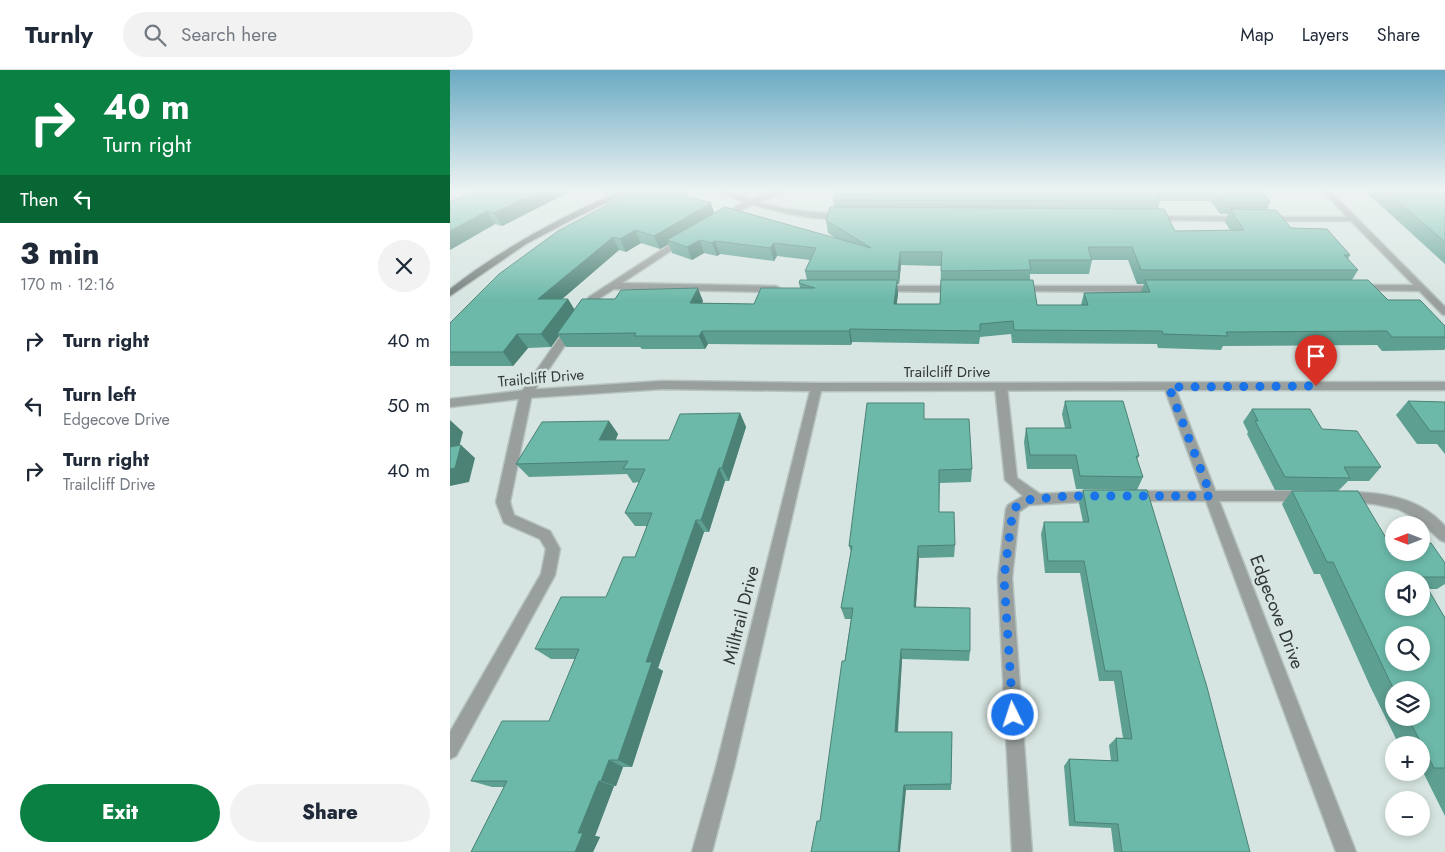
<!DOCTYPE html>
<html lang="en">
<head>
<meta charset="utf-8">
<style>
  :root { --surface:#fff; --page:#f2f2f3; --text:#1f2937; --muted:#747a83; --line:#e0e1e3; --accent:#0b8043 }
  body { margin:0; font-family:Jost,sans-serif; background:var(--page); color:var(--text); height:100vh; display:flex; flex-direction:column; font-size:19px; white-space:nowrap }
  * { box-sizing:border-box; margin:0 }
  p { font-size:16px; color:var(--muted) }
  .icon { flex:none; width:28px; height:28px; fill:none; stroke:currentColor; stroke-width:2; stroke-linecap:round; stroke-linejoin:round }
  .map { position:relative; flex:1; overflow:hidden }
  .side { display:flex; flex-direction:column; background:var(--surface); width:450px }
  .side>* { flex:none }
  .banner { background:#0b8043; color:#fff; overflow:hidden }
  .needle { width:32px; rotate:270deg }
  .tools { position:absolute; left:935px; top:446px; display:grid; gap:10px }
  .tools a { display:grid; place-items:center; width:45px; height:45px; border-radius:50%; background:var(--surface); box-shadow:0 2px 8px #0003; font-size:25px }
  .pin { position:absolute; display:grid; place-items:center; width:42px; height:42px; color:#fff; margin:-51px -21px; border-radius:50% 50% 50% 0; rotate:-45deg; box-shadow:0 0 5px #0007 }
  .pin .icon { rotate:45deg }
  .me { position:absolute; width:55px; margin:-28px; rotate:356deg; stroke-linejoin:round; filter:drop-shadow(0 0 4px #0008) }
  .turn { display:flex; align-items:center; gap:18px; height:105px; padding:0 20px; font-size:22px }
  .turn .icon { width:65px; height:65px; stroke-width:2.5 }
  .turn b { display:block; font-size:35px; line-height:42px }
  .then { display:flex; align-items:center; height:48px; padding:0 20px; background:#0003; gap:10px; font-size:19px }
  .round { display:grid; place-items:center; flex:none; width:52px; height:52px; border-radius:26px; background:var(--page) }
  .overview { display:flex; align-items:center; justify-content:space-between; height:85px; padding:0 20px }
  h1 { font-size:30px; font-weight:800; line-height:38px }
  .button { display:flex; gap:10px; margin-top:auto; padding:10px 20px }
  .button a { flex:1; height:58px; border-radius:30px; background:var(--accent); color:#fff; font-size:20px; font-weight:800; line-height:58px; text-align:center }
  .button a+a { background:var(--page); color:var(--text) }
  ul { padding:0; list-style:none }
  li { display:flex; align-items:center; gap:15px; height:65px; padding:0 20px }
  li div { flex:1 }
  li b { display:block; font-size:19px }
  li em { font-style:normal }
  header { display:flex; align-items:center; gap:30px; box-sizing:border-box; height:70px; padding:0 25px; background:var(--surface); border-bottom:1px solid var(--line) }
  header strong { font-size:24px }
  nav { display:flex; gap:28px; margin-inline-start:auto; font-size:18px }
  .search { width:350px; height:45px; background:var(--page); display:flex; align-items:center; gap:12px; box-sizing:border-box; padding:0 18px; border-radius:28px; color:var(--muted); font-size:19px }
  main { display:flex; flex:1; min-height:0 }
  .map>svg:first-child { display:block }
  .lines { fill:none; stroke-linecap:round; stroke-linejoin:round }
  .lane-casing { stroke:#b5c2bf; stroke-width:3 }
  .street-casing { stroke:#b5c2bf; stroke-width:3 }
  .secondary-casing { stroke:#b5c2bf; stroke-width:3 }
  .lane { fill:#989f9d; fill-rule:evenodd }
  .street { fill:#989f9d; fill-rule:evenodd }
  .secondary { fill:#757e7c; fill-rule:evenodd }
  .wall { fill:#5d9f91; fill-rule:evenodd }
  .shaded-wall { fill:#4c8276 }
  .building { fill:#6cb9a9; stroke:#4c8276; fill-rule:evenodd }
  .route { stroke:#1a73e8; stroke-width:9; stroke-dasharray:0 16.2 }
  .labels { text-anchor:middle; stroke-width:5; stroke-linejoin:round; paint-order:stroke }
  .street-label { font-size:15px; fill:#313736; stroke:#d6e5e1 }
  .near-street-label { font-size:18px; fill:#313736; stroke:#d6e5e1 }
</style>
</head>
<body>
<header>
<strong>Turnly</strong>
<div class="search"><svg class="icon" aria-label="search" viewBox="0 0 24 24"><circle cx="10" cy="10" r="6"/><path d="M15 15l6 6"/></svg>Search here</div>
<nav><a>Map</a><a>Layers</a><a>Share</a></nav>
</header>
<main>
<section class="side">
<div class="banner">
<div class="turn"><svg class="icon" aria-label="right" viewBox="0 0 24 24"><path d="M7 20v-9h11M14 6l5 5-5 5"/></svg><div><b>40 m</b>Turn right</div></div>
<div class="then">Then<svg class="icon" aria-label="left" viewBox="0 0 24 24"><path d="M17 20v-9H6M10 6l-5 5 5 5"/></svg></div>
</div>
<div class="overview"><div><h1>3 min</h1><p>170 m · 12:16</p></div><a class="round"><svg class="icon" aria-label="close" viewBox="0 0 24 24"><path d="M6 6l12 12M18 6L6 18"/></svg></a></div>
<ul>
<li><svg class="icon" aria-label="right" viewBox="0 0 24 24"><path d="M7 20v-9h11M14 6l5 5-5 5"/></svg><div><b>Turn right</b></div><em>40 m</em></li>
<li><svg class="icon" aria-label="left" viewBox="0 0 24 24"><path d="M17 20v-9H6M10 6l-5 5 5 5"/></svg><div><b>Turn left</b><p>Edgecove Drive</p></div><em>50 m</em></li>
<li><svg class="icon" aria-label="right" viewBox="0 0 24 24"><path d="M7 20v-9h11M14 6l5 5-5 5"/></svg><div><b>Turn right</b><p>Trailcliff Drive</p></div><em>40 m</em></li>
</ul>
<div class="button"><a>Exit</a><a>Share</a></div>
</section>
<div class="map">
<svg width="995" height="782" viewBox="0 0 995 782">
  <rect width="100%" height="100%" fill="#d6e5e1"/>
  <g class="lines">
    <defs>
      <g id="lane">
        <polygon points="326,121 337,121 304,134 275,149 268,147 298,130"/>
        <polygon points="988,121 995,121 995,126"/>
        <polygon points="230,168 237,170 172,213 326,216 331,219 326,222 164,219 145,231 136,244 130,244 128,242 139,227"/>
        <polygon points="911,215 971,215 976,218 971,221 908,220 906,218"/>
        <polygon points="431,216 506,216 511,219 506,222 428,221 426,219"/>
        <polygon points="568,216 708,216 713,219 708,222 565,221 565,217"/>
        <polygon points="121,256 126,259 82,324 60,432 64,445 100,461 110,479 105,505 6,686 0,689 0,662 91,504 96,479 90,469 54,453 46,432 70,324 117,257"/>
        <polygon points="551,313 557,317 567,408 590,424 648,421 653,422 655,426 653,430 648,431 579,435 569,442 562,508 582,782 562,782 548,508 556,439 558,435 573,426 555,410 545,317"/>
        <polygon points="683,421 855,421 860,422 862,426 860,430 855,431 683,431 678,430 676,426 678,422"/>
        <path d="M895,422C932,422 969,427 995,456V472L990,470L969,450L948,439L924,434L890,431L888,427L890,423Z"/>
      </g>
      <g id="street">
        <path d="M270,121C285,121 299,131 315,134C340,141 367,143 393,144L397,146C381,157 286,134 270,121Z"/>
        <polygon points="873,121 880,121 995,237 995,245 992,244 901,151 818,151 814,149 818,147 897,147"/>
        <polygon points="700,146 793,147 797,149 793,151 703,150 700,150"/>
        <polygon points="212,311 366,313 995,312 995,320 726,320 906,782 886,782 715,320 371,321 284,697 262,782 242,782 266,697 360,321 212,319 76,328 0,337 0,329 76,320"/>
      </g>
      <path id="secondary" d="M171,121H181L127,147L76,174L0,226V219C53,178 110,147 171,121Z"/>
    </defs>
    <!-- lane casing -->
    <use href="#lane" class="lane-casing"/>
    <!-- street casing -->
    <use href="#street" class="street-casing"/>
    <!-- secondary casing -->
    <use href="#secondary" class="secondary-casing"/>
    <!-- lane -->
    <use href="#lane" class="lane"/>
    <!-- street -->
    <use href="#street" class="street"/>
    <!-- secondary -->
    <use href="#secondary" class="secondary"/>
  </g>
  <!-- wall -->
  <g class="wall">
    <polygon points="24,121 121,121 52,156 45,154 0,180 0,132"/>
    <path d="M149,121H236L238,127L261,133L264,143L387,169L378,163L376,150L384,137L383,130L386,121H812L820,132L817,140L841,158L900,185L898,189L908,200L902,210L938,230L995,256V279L994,280L932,281L927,275L773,276L771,280L708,278L707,274L562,273L561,264L530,267L529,274L402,272L401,275L258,274L255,279H192L190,277H116L109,266L101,277L78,278L63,296H0V253L167,130L163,122L157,125ZM710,131H761L770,144H778L775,152L780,160L725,161L708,139ZM191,173L210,179L219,174L222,183L242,190L254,183L267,186L270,184L324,191L327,186L360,190L355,201L357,210L349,213L350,218L304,234L252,233L253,231L124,239L118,229H112L169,180L176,182ZM642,190H678L687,214H694L691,222L634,223L631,235H587L580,210V204H639ZM451,195L491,196L490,234H446L448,224L447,214H449Z"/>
    <polygon points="915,121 989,121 995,126 995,194"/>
    <polygon points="615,331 689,386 687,389 693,407 687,420 626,419 622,399 577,399 574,372 576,358 615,358 612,344"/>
    <polygon points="958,331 995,332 995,384 987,374 967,374 946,345"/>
    <path d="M802,339L872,359L931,397L919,411H898L888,421L939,473L995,493V514L987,519H978L995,548V746L974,704H963L962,702H971V675H949L920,616L870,504H864L832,434L842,421H880L825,420L797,364L798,362L793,352ZM944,620L971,648H944Z"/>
    <polygon points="290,343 296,357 279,411 275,411 259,462 254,462 208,598 213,601 182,697 173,697 166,716 164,716 145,766 150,767 143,782 21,782 54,717 42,717 21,711 99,651 125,589 101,589 85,579 156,527 185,487 197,456 185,456 175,443 189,412 183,413 177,404 79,407 66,394 159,351 168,364 166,370 219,370"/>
    <polygon points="475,349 522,399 521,412 490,413 489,442 505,475 504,487 469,488 466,537 520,581 519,591 452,589 448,662 502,662 501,720 456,720 370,751 401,549 395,549 391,538 401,482 399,476"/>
    <polygon points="633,420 800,782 664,782 661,758 619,756 614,696 619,689 661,691 659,675 666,668 673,668 664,611 649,611 630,503 595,503 591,464 594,452 633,452 629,433"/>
  </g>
  <!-- shaded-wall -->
  <g class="shaded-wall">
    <polygon points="90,121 121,121 52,156 44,143"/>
    <polygon points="155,121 163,121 163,122 157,125"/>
    <polygon points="236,121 240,133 227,124"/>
    <polygon points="261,133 265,146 217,170 219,174 210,179 204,166"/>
    <polygon points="37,141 45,154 0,180 0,161"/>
    <polygon points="185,160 191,173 176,182 170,169"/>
    <polygon points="163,167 169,180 97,242 88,229"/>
    <polygon points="250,170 254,183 242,190 237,177"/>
    <polygon points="265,171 270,184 267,186 262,173"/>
    <polygon points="324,173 327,186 324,191 320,178"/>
    <polygon points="450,182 451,195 449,214 448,201"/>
    <polygon points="447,210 448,224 445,248 444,234"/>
    <polygon points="248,218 253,231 245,246 240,233"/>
    <polygon points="118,229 126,242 107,264 109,266 101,277 91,264"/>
    <polygon points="400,259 402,272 401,275 399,261"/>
    <polygon points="252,261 258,274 255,279 249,266"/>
    <polygon points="67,264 78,278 63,296 53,282"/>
    <polygon points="290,343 296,357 279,411 272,398"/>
    <polygon points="0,350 13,362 5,393 0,388"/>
    <polygon points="159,351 168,364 159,383 149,370"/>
    <polygon points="11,375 25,388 19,412 0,416 0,399"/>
    <polygon points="269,398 275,411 259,462 251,450"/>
    <polygon points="246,450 254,462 208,598 213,601 182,697 168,690 196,592"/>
    <polygon points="468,476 469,488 465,548 464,537"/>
    <polygon points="451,579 452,589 447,669 445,662"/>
    <polygon points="159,690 173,697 166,716 151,711"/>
    <polygon points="149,711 164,716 145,766 150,767 143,782 125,782 128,763"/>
    <polygon points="454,715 456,720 450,782 448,782"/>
  </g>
  <!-- building -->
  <g class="building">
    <polygon points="24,121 90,121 44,143 37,141 0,161 0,132"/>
    <polygon points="169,121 235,121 227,124 261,133 204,166 185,160 170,169 163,167 88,229 118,229 91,264 67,264 53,282 0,282 0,253 49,204 108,161 176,125"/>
    <polygon points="386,121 705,121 710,131 383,130"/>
    <polygon points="767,121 812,121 820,132 775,132"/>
    <polygon points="936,121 989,121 995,126 995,172"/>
    <polygon points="275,137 421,178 376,150 380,137 714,139 725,161 794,160 780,139 826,140 841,158 877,159 900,185 894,185 908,200 691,200 682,177 638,177 642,190 579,190 581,200 491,201 492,182 450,182 448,201 355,201 366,178 324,173 320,178 265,171 262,173 250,170 237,177 217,170"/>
    <polygon points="350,210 447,210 444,234 490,234 491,210 583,210 587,235 638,235 634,223 700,222 695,210 918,210 938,230 970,230 995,256 995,267 942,267 937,261 776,262 778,266 713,264 712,261 564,260 563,251 530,254 530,261 400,259 399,261 252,261 249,266 184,266 186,263 107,264 132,229 165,229 171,220 248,218 240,233 304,234 311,218 365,218 349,213"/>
    <polygon points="615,331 673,331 689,386 686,386 693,407 630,406 626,385 580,385 576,358 621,358"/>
    <polygon points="958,331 995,332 995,361 980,361"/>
    <polygon points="417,333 474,333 474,349 519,349 522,399 489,400 489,442 504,442 505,475 468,476 464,537 520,538 520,581 451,579 445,662 502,662 501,714 454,715 448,782 361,782 367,751 370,751 392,591 395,591 403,538 391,538 402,476 399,476"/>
    <polygon points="802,339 860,339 872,359 907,361 931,397 894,397 900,408 835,407 805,351 808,351"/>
    <polygon points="290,343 272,398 269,398 251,450 246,450 196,592 202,592 168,690 159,690 151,711 149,711 128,763 133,763 125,782 21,782 57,711 21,711 52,651 99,651 129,579 85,579 111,527 156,527 173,487 185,487 202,443 175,443 195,399 173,399 178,391 66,394 92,352 159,351 149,370 219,370 230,344"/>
    <polygon points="11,375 5,398 0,399 0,377"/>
    <polygon points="633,420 697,420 757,617 800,782 672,782 668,754 625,752 619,689 668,691 666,668 682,669 671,601 655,601 634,491 598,491 594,452 639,452"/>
    <path d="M842,421H908L939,473H944V482H971V473H981L995,493V507H971L995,548V698H984L958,648H971V620H944L883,492H877ZM944,510H971V538H944ZM944,565H971V592H944Z"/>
  </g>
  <!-- sky -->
  <linearGradient id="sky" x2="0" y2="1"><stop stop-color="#6aaac3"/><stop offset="0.52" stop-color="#edf3f2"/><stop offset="1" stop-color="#edf3f2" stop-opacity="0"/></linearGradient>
  <rect width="995" height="231" fill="url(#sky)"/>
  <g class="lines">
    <!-- route -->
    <polyline class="route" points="563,645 554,508 563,439 576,430 618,426 761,426 719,317 866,316"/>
  </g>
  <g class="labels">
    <!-- street labels -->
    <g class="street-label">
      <text x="497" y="307">Trailcliff Drive</text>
      <text transform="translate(91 308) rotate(-5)" y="5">Trailcliff Drive</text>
    </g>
    <!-- near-street labels -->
    <g class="near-street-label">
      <text transform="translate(827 542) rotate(69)" y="6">Edgecove Drive</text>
      <text transform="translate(291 545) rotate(-76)" y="6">Milltrail Drive</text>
    </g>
  </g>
</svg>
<div class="tools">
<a><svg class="needle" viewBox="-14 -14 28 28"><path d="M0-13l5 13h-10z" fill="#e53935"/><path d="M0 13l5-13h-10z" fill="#747a83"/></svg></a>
<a><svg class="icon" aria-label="sound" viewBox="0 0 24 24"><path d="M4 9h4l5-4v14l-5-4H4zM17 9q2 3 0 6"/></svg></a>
<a><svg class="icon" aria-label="search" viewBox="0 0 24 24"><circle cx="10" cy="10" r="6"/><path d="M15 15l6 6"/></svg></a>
<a><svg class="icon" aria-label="layers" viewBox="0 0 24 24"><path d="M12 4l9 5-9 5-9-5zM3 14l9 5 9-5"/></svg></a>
<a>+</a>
<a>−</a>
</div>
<div class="pin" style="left:866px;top:316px;background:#d93025"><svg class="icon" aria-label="arrive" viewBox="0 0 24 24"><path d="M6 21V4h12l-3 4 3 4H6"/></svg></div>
<svg class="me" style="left:563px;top:645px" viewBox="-20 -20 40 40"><circle r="17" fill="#1a73e8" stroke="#fff" stroke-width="3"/><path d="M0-11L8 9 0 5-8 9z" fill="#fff"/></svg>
</div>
</main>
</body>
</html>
